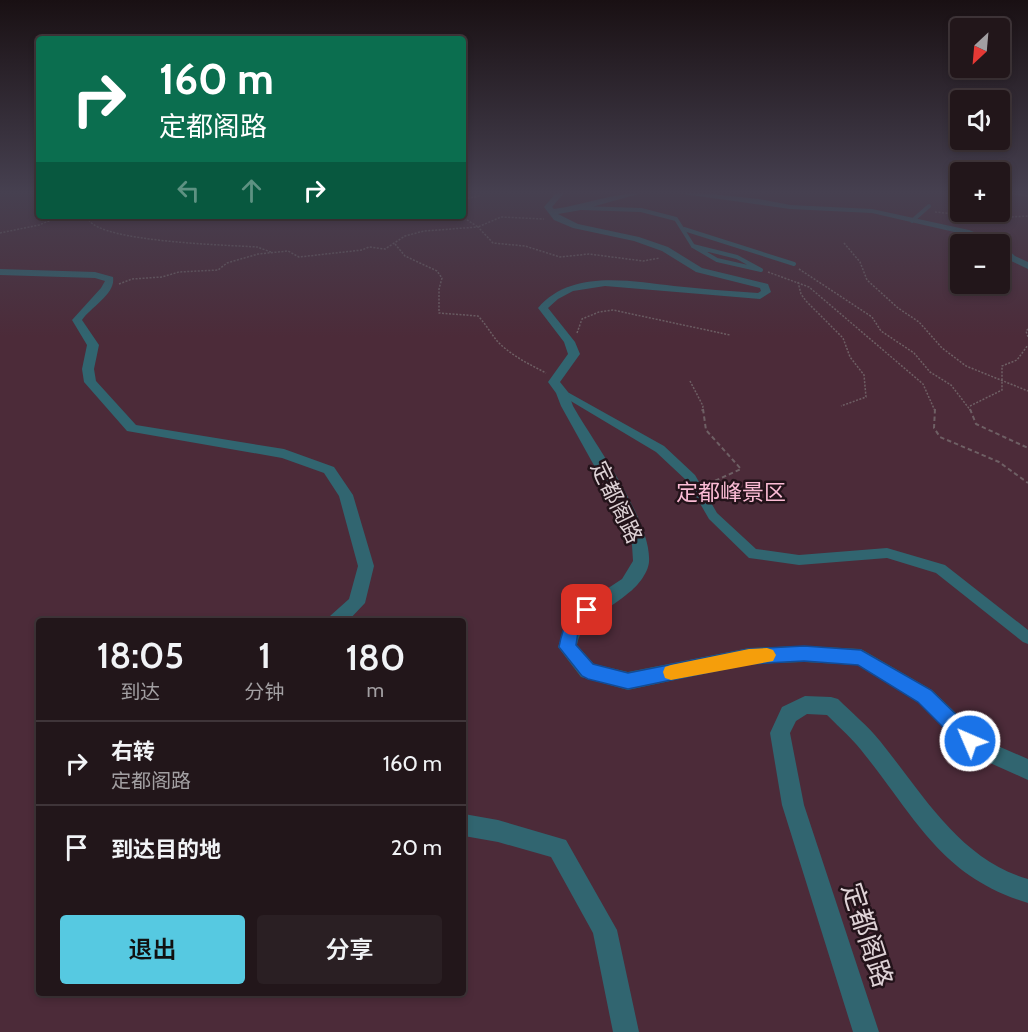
<!DOCTYPE html>
<html lang="zh">
<head>
<meta charset="utf-8">
<style>
  :root { --surface:#22161a; --page:#2a1f23; --text:#f1f3f6; --muted:#a29fa2; --line:#3f3539; --accent:#56c9e1 }
  body { margin:0; font-family:Cabin,"Noto Sans SC",sans-serif; background:var(--page); color:var(--text); height:100vh; display:flex; flex-direction:column; font-size:22px; white-space:nowrap }
  * { box-sizing:border-box; margin:0 }
  p { font-size:20px; color:var(--muted) }
  .icon { flex:none; width:33px; height:33px; fill:none; stroke:currentColor; stroke-width:2; stroke-linecap:round; stroke-linejoin:round }
  .map { position:relative; flex:1; overflow:hidden }
  .side { position:absolute; left:36px; top:618px; width:430px; height:378px; display:flex; flex-direction:column; background:var(--surface); border-radius:6px; box-shadow:0 3px 9px #0003,0 0 0 2px var(--line) }
  .side>* { flex:none }
  .hud { position:absolute; left:36px; top:36px; width:430px; height:183px; border-radius:6px; box-shadow:0 3px 9px #0003,0 0 0 2px var(--line); background:#0b6e4f; color:#fff; overflow:hidden }
  .needle { width:39px; rotate:206deg }
  .tools { position:absolute; left:950px; top:18px; display:grid; gap:12px }
  .tools a { display:grid; place-items:center; width:60px; height:60px; border-radius:6px; background:var(--surface); box-shadow:0 3px 9px #0003,0 0 0 2px var(--line); font-size:30px }
  .pin { position:absolute; display:grid; place-items:center; width:51px; height:51px; color:#fff; margin:-26px; border-radius:12px; box-shadow:0 3px 9px #0006 }
  .me { position:absolute; width:66px; margin:-33px; rotate:315deg; stroke-linejoin:round; filter:drop-shadow(0 0 4px #0008) }
  .turn { display:flex; align-items:center; gap:21px; height:126px; padding:0 24px; font-size:27px }
  .turn .icon { width:78px; height:78px; stroke-width:2.5 }
  .turn b { display:block; font-size:42px; line-height:51px }
  .lanes { display:flex; align-items:center; height:57px; padding:0 24px; background:#0003; justify-content:center; gap:30px; direction:ltr }
  .lanes .off { opacity:.35 }
  .eta { display:flex; justify-content:space-evenly; align-items:center; height:102px; text-align:center }
  .eta b { font-size:36px; font-weight:600; line-height:42px }
  .action { display:flex; gap:12px; margin-top:auto; padding:12px 24px }
  .action a { flex:1; height:69px; border-radius:6px; background:var(--accent); color:#111; font-size:24px; font-weight:600; line-height:69px; text-align:center }
  .action a+a { background:var(--page); color:var(--text) }
  ul { padding:0; list-style:none }
  li { display:flex; align-items:center; gap:18px; height:84px; padding:0 24px; border-top:2px solid var(--line) }
  li div { flex:1 }
  li b { display:block; font-size:22px }
  li em { font-style:normal }
  .map>svg:first-child { display:block }
  .green { fill:#4c2b39; fill-rule:evenodd }
  .lines { fill:none; stroke-linecap:round; stroke-linejoin:round }
  .path-far1 { stroke:#6e5f64; stroke-width:1.5; stroke-dasharray:2 1.5; stroke-linecap:butt }
  .path { stroke:#6e5f64; stroke-width:2; stroke-dasharray:4.5 3; stroke-linecap:butt }
  .service { stroke:#316570; stroke-width:4 }
  .minor { fill:#316570; fill-rule:evenodd }
  .tertiary { fill:#316570; fill-rule:evenodd }
  .route { fill:#1a73e8; stroke:#114b97; stroke-width:1.5 }
  .slow { fill:#f59e0b }
  .labels { text-anchor:middle; stroke-width:5; stroke-linejoin:round; paint-order:stroke }
  .park-label { font-size:22px; fill:#fbbcd5; stroke:#23131a }
  .street-label { font-size:22px; fill:#ded2d6; stroke:#23131a }
  .near-street-label { font-size:27px; fill:#ded2d6; stroke:#23131a }
</style>
</head>
<body>
<div class="map">
<svg width="1028" height="1032" viewBox="0 0 1028 1032">
  <rect width="100%" height="100%" fill="#2d1d23"/>
  <!-- green -->
  <path class="green" d="M0,193H39V216H464V193H960V212H999V193H1028V1032H0ZM960,244H999V284H960ZM39,621H464V993H39Z"/>
  <g class="lines">
    <!-- path-far1 -->
    <g class="path-far1">
      <polyline points="1008,193 1028,196"/>
      <polyline points="464,199 479,196 479,193"/>
      <polyline points="935,212 993,218 1028,216"/>
      <path d="M95,216L89,220C102,242 228,245 257,247L271,252"/>
      <polyline points="461,216 478,227 501,217 544,219"/>
      <polyline points="0,233 39,225 61,216"/>
      <polyline points="844,243 860,262 867,280 898,308 919,322 942,348 966,366 1028,391"/>
      <path d="M395,244L405,256L437,271L442,278L439,289V313L478,316C486,324 491,334 498,342C512,356 529,364 546,373"/>
      <polyline points="799,269 872,317 881,331 914,353 930,372 951,385 971,411"/>
      <polyline points="768,272 809,287 923,384 935,411"/>
      <polyline points="798,282 801,294 806,301 843,338 850,357 864,375 866,397 841,406"/>
      <polyline points="119,284 132,279 162,277 179,272 218,270 227,263 258,254 288,251 299,257 362,250 369,247 385,249 405,236 424,231 478,227 493,243 525,246 560,257 589,254 643,261 660,258"/>
      <polyline points="1028,329 1026,331 1028,337"/>
      <polyline points="577,333 582,319 599,312 613,310 730,335"/>
      <polyline points="690,381 703,406 702,411"/>
      <polyline points="970,406 1002,390 1002,366 1017,360 1028,345"/>
    </g>
    <!-- path -->
    <g class="path">
      <polyline points="703,409 706,430 741,469 708,484"/>
      <polyline points="935,409 934,428 940,437 999,462 1028,483"/>
      <polyline points="970,409 976,424 1028,448"/>
    </g>
    <!-- service -->
    <g class="service">
      <polyline points="582,208 641,210 676,219 693,246"/>
      <polyline points="912,221 929,206"/>
      <polyline points="684,229 794,264"/>
      <polygon points="693,246 737,257 761,270 717,260"/>
    </g>
    <!-- minor -->
    <polygon class="minor" points="562,389 664,446 695,475 717,513 756,549 799,555 887,548 945,565 1028,630 1028,644 1023,642 936,573 887,558 799,565 749,558 709,519 687,481 656,452 559,394 559,390"/>
    <!-- tertiary -->
    <g class="tertiary">
      <path d="M556,193H564L552,207L554,209C583,205 613,193 642,193L581,210L558,214L578,224L639,237L668,247L702,268L768,284L771,292L760,299L605,286L573,291L558,299L548,308L575,342L580,354L560,382L568,392L573,406C594,443 652,521 649,562C648,574 636,588 626,595C606,612 583,616 577,645L594,664L628,672L749,648L804,646L861,649L932,690L984,740L1028,759V780L970,754L918,702L858,665L804,662L749,664L628,690L581,677L558,647L565,627L578,608L622,579L633,561L632,545L616,505L561,406L556,393L548,382L568,354L564,342L538,308C571,269 630,281 674,286C702,289 730,291 758,293L761,291L760,288L696,272L662,251L634,241L573,228L554,220L544,207Z"/>
      <polygon points="676,193 702,193 759,199 790,205 872,209 969,230 999,242 1015,256 1028,262 1028,269 1009,260 999,252 999,244 990,244 963,234 872,213 790,209"/>
      <path d="M0,269L95,272L113,277C116,294 91,307 82,320L99,345L94,369L96,381L136,425L284,449L334,467L353,495L374,566L365,603L348,621H327L330,616L349,599L358,566L339,496L324,473L282,458L127,431L84,382L82,369L87,345L72,320L101,288L105,281L95,278L0,275Z"/>
      <path d="M805,696L831,697L838,699C852,713 868,726 880,741C923,794 959,859 1028,879V903C942,877 917,820 865,755C854,740 840,728 827,715L807,714L796,721L790,733L804,805L879,1032H853L782,805L770,733L782,707Z"/>
      <polygon points="464,814 498,820 566,840 617,930 639,1032 613,1032 593,933 551,857 498,842 464,836"/>
    </g>
  </g>
  <!-- sky -->
  <linearGradient id="sky" x2="0" y2="1"><stop stop-color="#191013"/><stop offset="0.57" stop-color="#464050"/><stop offset="1" stop-color="#464050" stop-opacity="0"/></linearGradient>
  <rect width="1028" height="337" fill="url(#sky)"/>
  <!-- route -->
  <path class="route" d="M587,603L593,605L595,610L578,632L576,645L593,664L628,673L749,649L804,646L861,650L931,690L976,734L979,741L976,747L970,750L963,747L918,702L858,665L804,661L749,664L628,689L588,679L582,676L559,647C562,630 569,610 587,603Z"/>
  <!-- slow -->
  <polygon class="slow" points="767,648 773,650 776,655 773,661 671,680 665,678 663,672 665,667 671,665 749,649"/>
  <g class="labels">
    <!-- park labels -->
    <g class="park-label">
      <text x="731" y="500">定都峰景区</text>
    </g>
    <!-- street labels -->
    <g class="street-label">
      <text transform="translate(617 502) rotate(64)" y="8">定都阁路</text>
    </g>
    <!-- near-street labels -->
    <g class="near-street-label">
      <text transform="translate(867 935) rotate(72)" y="9">定都阁路</text>
    </g>
  </g>
</svg>
<div class="tools">
<a><svg class="needle" viewBox="-14 -14 28 28"><path d="M0-13l5 13h-10z" fill="#e53935"/><path d="M0 13l5-13h-10z" fill="#a29fa2"/></svg></a>
<a><svg class="icon" aria-label="sound" viewBox="0 0 24 24"><path d="M4 9h4l5-4v14l-5-4H4zM17 9q2 3 0 6"/></svg></a>
<a>+</a>
<a>−</a>
</div>
<div class="pin" style="left:587px;top:610px;background:#d93025"><svg class="icon" aria-label="arrive" viewBox="0 0 24 24"><path d="M6 21V4h12l-3 4 3 4H6"/></svg></div>
<svg class="me" style="left:970px;top:741px" viewBox="-20 -20 40 40"><circle r="17" fill="#1a73e8" stroke="#fff" stroke-width="3"/><path d="M0-11L8 9 0 5-8 9z" fill="#fff"/></svg>
<div class="hud">
<div class="turn"><svg class="icon" aria-label="right" viewBox="0 0 24 24"><path d="M7 20v-9h11M14 6l5 5-5 5"/></svg><div><b>160 m</b>定都阁路</div></div>
<div class="lanes"><svg class="icon off" aria-label="left" viewBox="0 0 24 24"><path d="M17 20v-9H6M10 6l-5 5 5 5"/></svg><svg class="icon off" aria-label="ahead" viewBox="0 0 24 24"><path d="M12 20V5M6 11l6-6 6 6"/></svg><svg class="icon" aria-label="right" viewBox="0 0 24 24"><path d="M7 20v-9h11M14 6l5 5-5 5"/></svg></div>
</div>
<section class="side">
<div class="eta">
<div><b>18:05</b><p>到达</p></div>
<div><b>1</b><p>分钟</p></div>
<div><b>180</b><p>m</p></div>
</div>
<ul>
<li><svg class="icon" aria-label="right" viewBox="0 0 24 24"><path d="M7 20v-9h11M14 6l5 5-5 5"/></svg><div><b>右转</b><p>定都阁路</p></div><em>160 m</em></li>
<li><svg class="icon" aria-label="arrive" viewBox="0 0 24 24"><path d="M6 21V4h12l-3 4 3 4H6"/></svg><div><b>到达目的地</b></div><em>20 m</em></li>
</ul>
<div class="action"><a>退出</a><a>分享</a></div>
</section>
</div>
</body>
</html>
